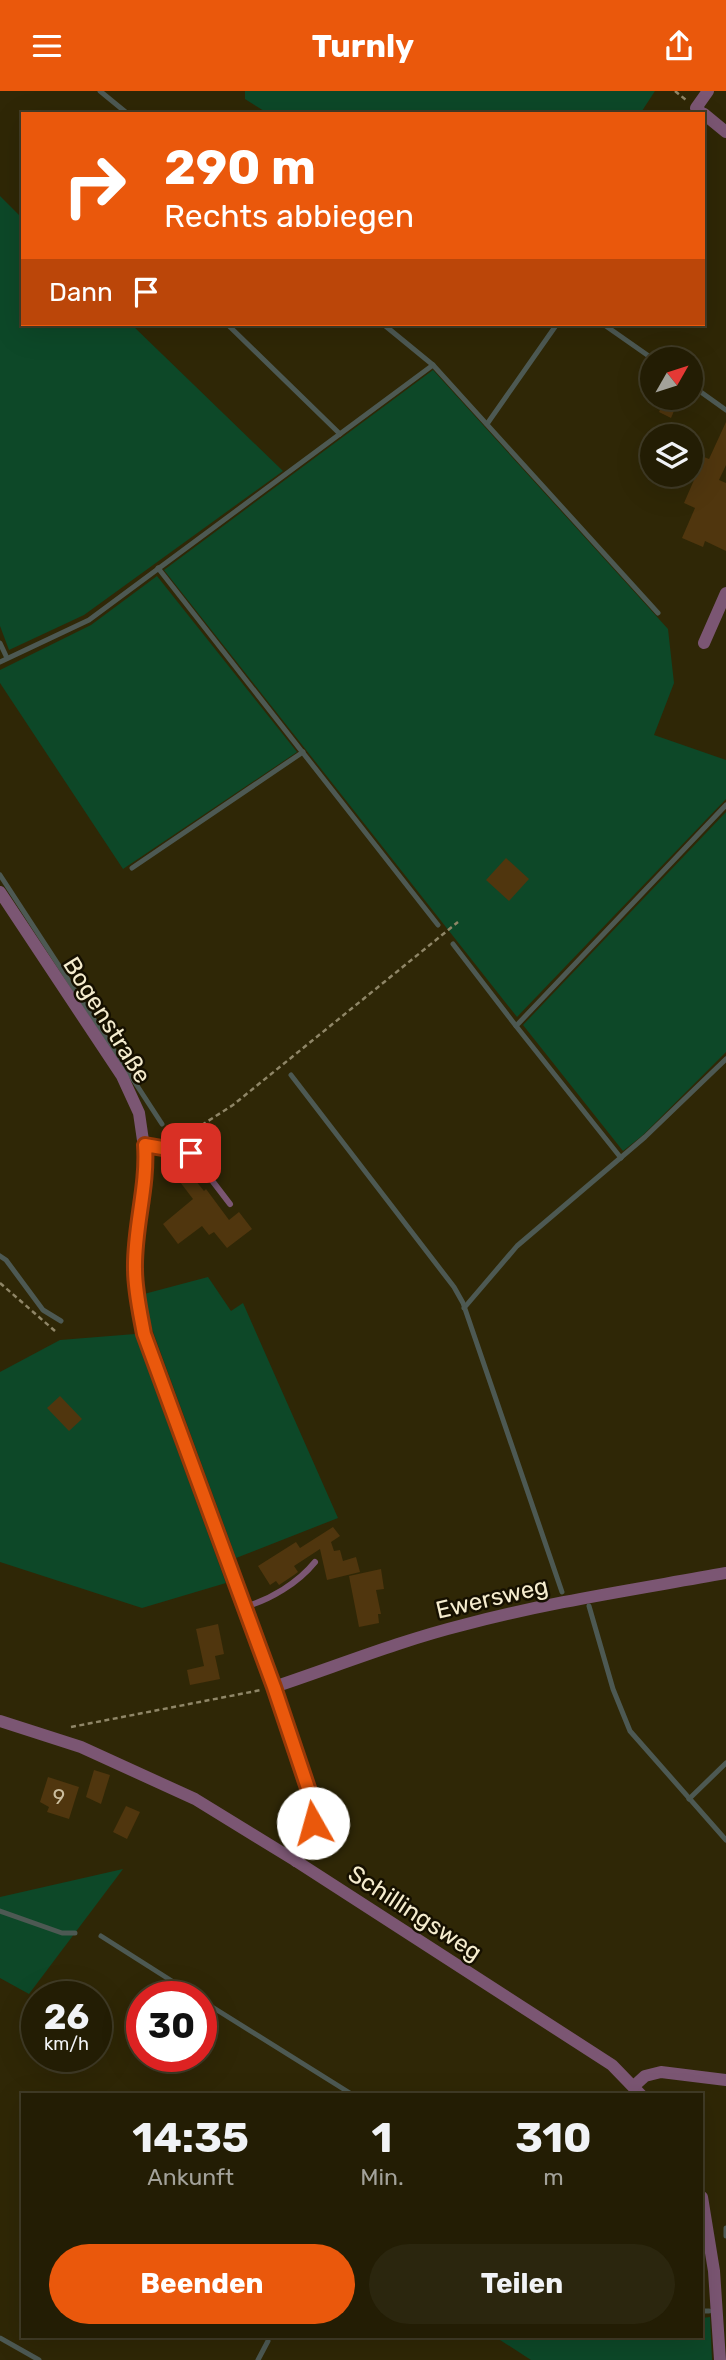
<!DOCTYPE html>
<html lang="de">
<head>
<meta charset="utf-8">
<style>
  :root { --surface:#231d04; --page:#2b260e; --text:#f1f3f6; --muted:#a3a29a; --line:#403b26; --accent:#ea580c }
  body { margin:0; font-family:Rubik,sans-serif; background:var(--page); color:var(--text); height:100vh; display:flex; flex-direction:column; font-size:26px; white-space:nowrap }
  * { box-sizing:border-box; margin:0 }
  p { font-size:23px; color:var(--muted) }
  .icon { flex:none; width:38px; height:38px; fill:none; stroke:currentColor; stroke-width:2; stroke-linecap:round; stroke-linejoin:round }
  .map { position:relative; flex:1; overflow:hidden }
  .side { position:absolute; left:21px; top:2002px; width:682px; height:245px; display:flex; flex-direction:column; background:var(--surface); border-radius:0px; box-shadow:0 7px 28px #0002,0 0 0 2px var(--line) }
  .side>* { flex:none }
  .banner { position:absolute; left:21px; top:21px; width:684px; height:214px; border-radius:0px; box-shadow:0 7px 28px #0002,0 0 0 2px var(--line); background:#ea580c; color:#fff; overflow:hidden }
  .needle { width:46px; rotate:51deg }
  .buttons { position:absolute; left:640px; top:256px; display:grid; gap:14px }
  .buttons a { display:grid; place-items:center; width:63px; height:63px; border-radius:50%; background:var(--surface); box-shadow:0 7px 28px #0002,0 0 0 2px var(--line); font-size:35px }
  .speed { position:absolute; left:21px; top:1890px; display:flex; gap:14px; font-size:35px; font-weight:700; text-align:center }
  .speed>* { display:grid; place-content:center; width:91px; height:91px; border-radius:50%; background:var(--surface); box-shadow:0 7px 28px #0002,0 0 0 2px var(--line); line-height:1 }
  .speed small { font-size:18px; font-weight:400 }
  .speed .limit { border:10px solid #d22; background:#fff; color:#111 }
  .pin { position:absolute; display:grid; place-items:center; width:60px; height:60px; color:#fff; margin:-30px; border-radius:14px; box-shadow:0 4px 10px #0006 }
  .me { position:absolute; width:77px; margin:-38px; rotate:353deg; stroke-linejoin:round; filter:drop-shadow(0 0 5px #0008) }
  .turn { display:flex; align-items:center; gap:24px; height:147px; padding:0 28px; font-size:32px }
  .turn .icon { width:91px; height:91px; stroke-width:2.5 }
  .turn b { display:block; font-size:49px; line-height:60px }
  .then { display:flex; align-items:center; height:66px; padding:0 28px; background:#0003; gap:14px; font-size:26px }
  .eta { display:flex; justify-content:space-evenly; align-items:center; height:119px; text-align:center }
  .eta b { font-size:42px; font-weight:700; line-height:49px }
  .primary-button { display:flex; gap:14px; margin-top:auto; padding:14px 28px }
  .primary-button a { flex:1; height:80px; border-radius:42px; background:var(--accent); color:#fff; font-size:28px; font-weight:700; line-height:80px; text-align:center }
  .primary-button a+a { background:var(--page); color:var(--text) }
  header { display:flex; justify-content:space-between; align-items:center; height:91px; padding:0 28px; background:var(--accent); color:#fff; font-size:32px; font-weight:700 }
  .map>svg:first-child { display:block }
  .green { fill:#0d4828 }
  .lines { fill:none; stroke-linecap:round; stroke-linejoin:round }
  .stream { stroke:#4d5953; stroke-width:5 }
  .building { fill:#50360e }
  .path { stroke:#8f8667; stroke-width:2.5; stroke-dasharray:5 3.5; stroke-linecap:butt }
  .service { stroke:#7b5673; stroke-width:6 }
  .minor { stroke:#7b5673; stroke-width:12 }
  .route-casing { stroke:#983908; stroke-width:18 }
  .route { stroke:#ea580c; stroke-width:12 }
  .labels { text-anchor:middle; stroke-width:5; stroke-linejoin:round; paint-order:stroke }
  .number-label { font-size:21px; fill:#ccbe9e }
  .street-label { font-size:24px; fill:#f5ecce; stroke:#161000 }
</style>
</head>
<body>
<header><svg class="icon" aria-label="menu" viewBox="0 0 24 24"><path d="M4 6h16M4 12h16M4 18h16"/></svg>Turnly<svg class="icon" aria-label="share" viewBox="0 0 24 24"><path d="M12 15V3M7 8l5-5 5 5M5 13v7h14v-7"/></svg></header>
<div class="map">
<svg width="726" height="2269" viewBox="0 0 726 2269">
  <rect width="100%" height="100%" fill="#2f2706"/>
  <!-- green -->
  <g class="green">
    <polygon points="245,0 655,0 640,23 269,23 245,8"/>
    <polygon points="0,105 23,128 23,233 131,233 283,380 84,524 9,559 0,535"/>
    <polygon points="433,279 668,538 674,592 654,644 726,669 726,708 517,926 164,479"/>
    <polygon points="157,485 297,661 123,778 0,592 0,579 91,534"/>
    <polygon points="726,721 726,961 643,1044 623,1060 523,934"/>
    <polygon points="208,1186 231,1220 243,1212 338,1427 236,1467 152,1238 144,1203"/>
    <polygon points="135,1243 226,1492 142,1517 0,1471 0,1281 60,1249"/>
    <polygon points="123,1778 29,1903 0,1887 0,1806"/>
    <polygon points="710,2226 712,2269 531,2269 494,2245 702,2245 702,2227"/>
  </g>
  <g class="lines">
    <!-- stream -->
    <g class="stream">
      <polyline points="100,0 128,23"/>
      <polyline points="227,233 340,343"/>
      <polyline points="383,233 433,274 658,522"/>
      <polyline points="603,233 653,268"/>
      <polyline points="691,294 726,319"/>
      <polyline points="487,333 557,233"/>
      <polyline points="158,477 438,834"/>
      <polyline points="0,552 7,567"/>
      <polyline points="0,571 89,529 433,274"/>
      <polyline points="132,777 303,661"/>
      <polyline points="0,784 162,1033"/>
      <polyline points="453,853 516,935"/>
      <polyline points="291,984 454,1196 463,1212 562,1501"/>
      <polyline points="621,1067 516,935 726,714"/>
      <polyline points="0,1165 6,1169 43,1219 61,1230"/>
      <polyline points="464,1217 517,1155 645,1046 726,968"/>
      <polyline points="589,1515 613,1598 630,1640 726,1749"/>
      <polyline points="689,1708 726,1672"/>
      <polyline points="0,1820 62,1842 75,1842"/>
      <polyline points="101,1845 197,1906"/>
      <polyline points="201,1909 353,2004"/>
      <polyline points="726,2137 726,2145"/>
      <polyline points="702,2220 709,2220"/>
      <polyline points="0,2247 39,2269"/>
      <polyline points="258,2269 268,2250"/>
    </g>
  </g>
  <!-- building -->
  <g class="building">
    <polygon points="665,308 677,313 671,327 659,321"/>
    <polygon points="726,331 726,374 719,389 726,392 726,460 705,450 703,456 682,447 695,417 684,412 704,366 709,368"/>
    <polygon points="506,767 529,788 509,810 486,789"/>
    <polygon points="187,1079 204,1100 206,1098 229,1129 239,1121 252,1138 227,1157 214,1141 209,1144 202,1135 178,1153 163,1133 193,1108 177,1087"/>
    <polygon points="60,1305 82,1328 69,1340 47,1317"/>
    <polygon points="333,1436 340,1445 331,1451 334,1460 340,1459 343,1470 356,1466 360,1481 327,1489 320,1458 294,1475 298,1481 294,1484 279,1494 276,1490 270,1494 258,1475 296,1451 300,1457"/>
    <polygon points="381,1478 384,1498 376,1499 381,1523 378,1523 379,1532 359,1536 349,1485"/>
    <polygon points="218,1533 224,1563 215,1565 220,1588 190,1594 187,1579 204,1575 196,1538"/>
    <polygon points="94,1679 110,1684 101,1713 86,1706"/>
    <polygon points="48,1686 79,1696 69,1728 47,1721 49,1716 40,1711"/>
    <polygon points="126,1715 140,1721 127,1748 113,1741"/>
  </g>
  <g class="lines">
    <!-- path -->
    <g class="path">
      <polyline points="675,0 686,9"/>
      <polyline points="180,1048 233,1014 458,831"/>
      <polyline points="0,1192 55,1240"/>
      <polyline points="71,1636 261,1599"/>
    </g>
    <!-- service -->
    <g class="service">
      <polyline points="145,1054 191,1062 230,1113"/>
      <path d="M244,1516C270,1509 298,1492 315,1471"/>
    </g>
    <!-- minor -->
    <g class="minor">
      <polyline points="703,23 696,17 708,0"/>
      <polyline points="704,23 726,41"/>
      <polyline points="704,552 726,502"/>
      <polyline points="0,801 122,985 139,1022 147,1077 135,1176 137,1208 144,1243 274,1596 315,1718 310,1747 296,1770"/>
      <path d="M274,1596C337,1575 399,1550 463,1534C549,1511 638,1498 726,1482"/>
      <polyline points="0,1630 81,1656 195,1708 296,1770 612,1974 641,2004"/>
      <polyline points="634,1995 645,1985 661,1981 726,1989"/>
      <polyline points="702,2106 714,2180 720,2269"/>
    </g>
  </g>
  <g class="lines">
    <defs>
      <path id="route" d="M191,1062L145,1054C148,1096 134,1136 135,1178C135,1200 140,1221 144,1243L274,1596L315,1718L313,1732"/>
    </defs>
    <!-- route casing -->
    <use href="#route" class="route-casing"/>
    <!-- route -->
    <use href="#route" class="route"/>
  </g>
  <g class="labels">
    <!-- number labels -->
    <g class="number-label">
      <text x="59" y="1713">9</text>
    </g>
    <!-- street labels -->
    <g class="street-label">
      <text transform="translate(107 929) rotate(58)" y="8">Bogenstraße</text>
      <text transform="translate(492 1507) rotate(-13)" y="8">Ewersweg</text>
      <text transform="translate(415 1822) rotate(33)" y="8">Schillingsweg</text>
    </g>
  </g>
</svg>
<div class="buttons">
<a><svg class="needle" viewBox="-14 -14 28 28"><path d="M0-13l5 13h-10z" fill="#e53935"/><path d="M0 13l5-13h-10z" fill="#a3a29a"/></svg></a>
<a><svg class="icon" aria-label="layers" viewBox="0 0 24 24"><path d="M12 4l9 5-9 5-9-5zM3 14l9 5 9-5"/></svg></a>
</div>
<div class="speed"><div>26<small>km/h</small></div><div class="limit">30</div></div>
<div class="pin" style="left:191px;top:1062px;background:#d93025"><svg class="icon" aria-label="arrive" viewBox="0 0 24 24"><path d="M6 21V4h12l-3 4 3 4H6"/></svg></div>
<svg class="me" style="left:313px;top:1732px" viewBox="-20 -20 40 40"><circle r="19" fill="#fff"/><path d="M0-13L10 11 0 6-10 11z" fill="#ea580c"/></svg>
<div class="banner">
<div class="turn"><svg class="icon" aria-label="right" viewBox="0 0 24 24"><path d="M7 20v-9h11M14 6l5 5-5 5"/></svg><div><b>290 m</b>Rechts abbiegen</div></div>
<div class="then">Dann<svg class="icon" aria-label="arrive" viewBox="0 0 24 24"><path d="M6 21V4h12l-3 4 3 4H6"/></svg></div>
</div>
<section class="side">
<div class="eta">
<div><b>14:35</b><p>Ankunft</p></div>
<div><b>1</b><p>Min.</p></div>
<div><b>310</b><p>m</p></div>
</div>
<div class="primary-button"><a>Beenden</a><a>Teilen</a></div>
</section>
</div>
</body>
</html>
